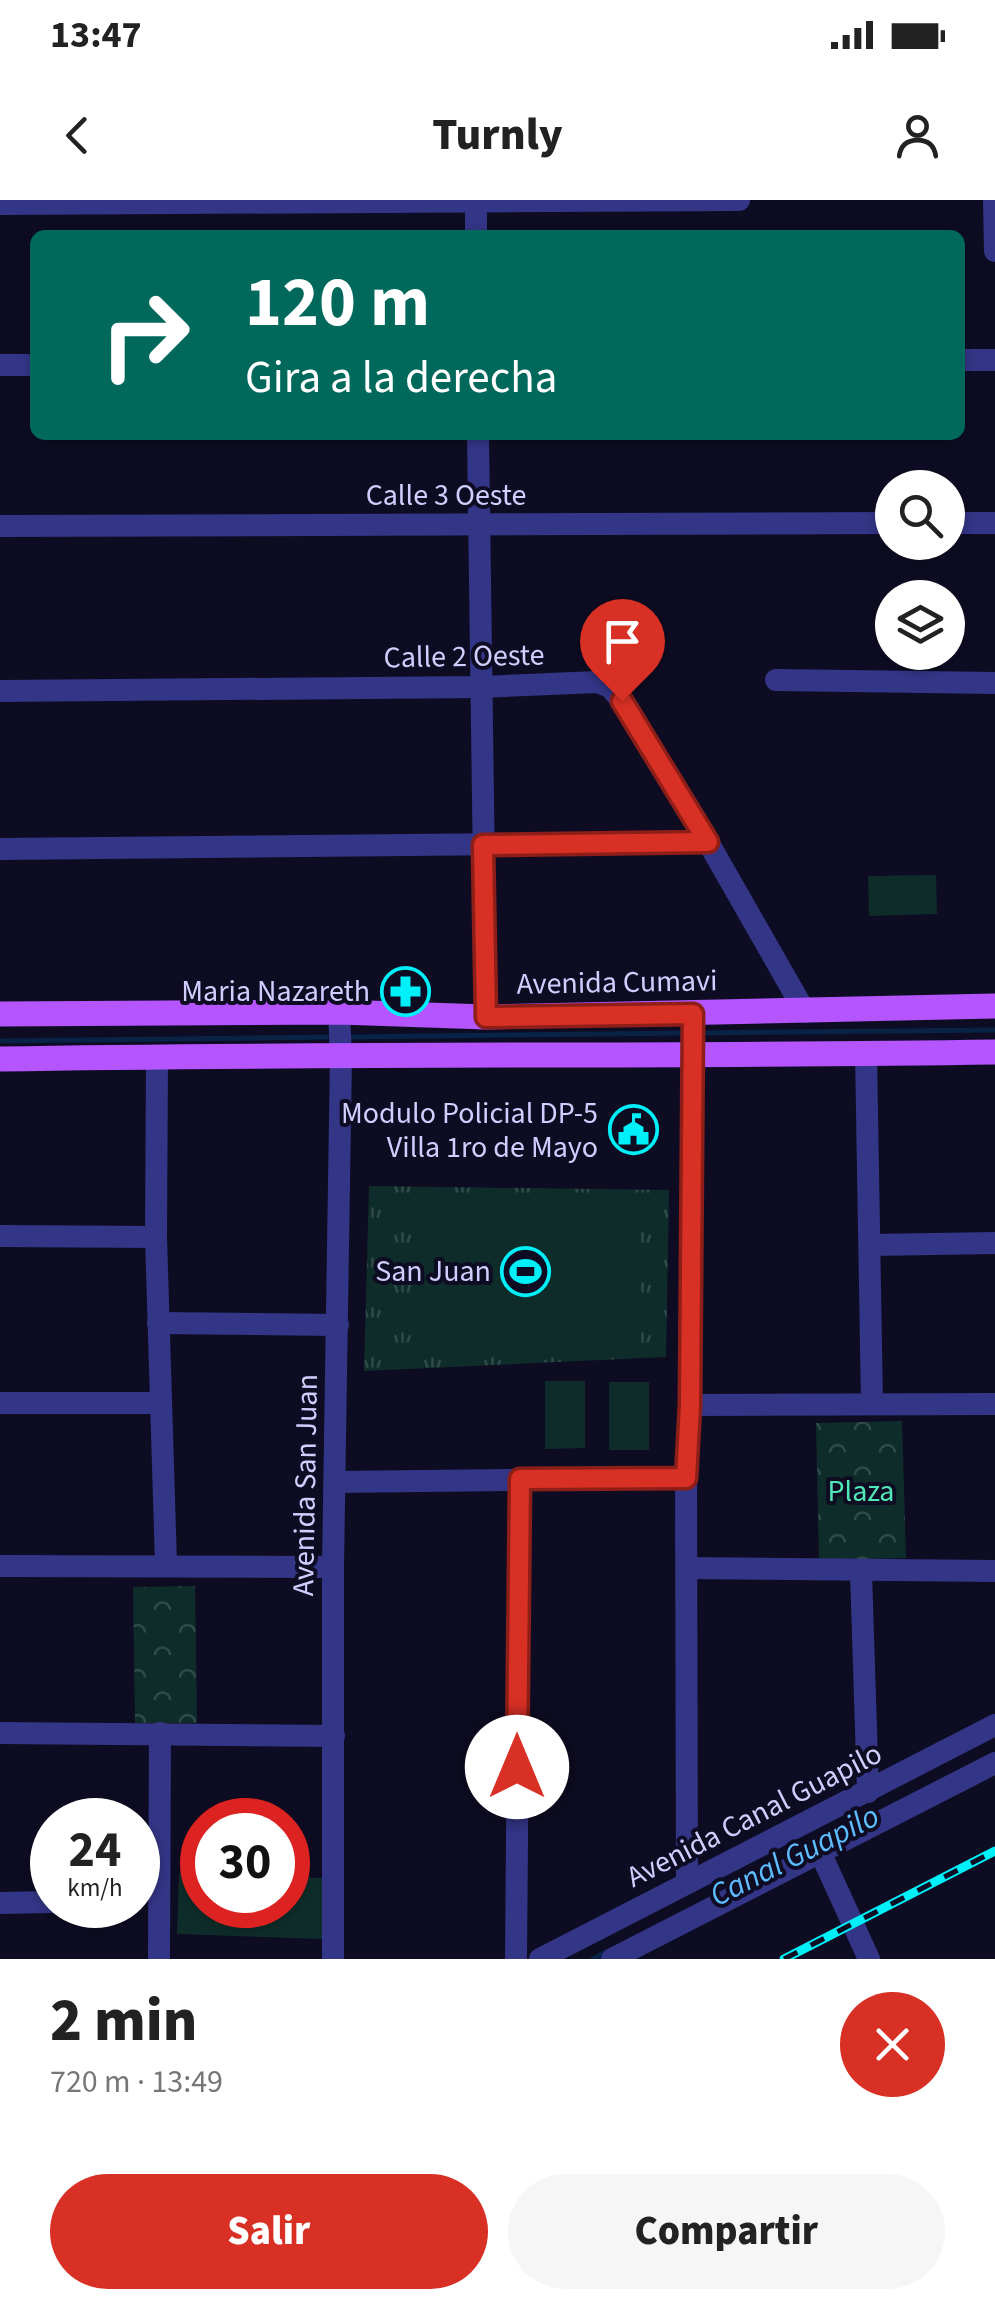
<!DOCTYPE html>
<html lang="es">
<head>
<meta charset="utf-8">
<style>
  :root { --surface:#fff; --page:#f6f6f6; --text:#222; --muted:#767676; --accent:#d93025 }
  body { margin:0; font-family:"Source Sans 3",sans-serif; background:var(--page); color:var(--text); height:100vh; display:flex; flex-direction:column; font-size:38px; white-space:nowrap }
  * { box-sizing:border-box; margin:0 }
  p { font-size:32px; color:var(--muted) }
  .icon { flex:none; width:55px; height:55px; fill:none; stroke:currentColor; stroke-width:2; stroke-linecap:round; stroke-linejoin:round }
  .map { position:relative; height:1759px; overflow:hidden }
  .panel { display:flex; flex-direction:column; background:var(--surface); flex:1 }
  .panel>* { flex:none }
  .banner { position:absolute; left:30px; top:30px; width:935px; height:210px; border-radius:15px; box-shadow:0 2px 8px #0004; background:#00695c; color:#fff; overflow:hidden }
  .controls { position:absolute; left:875px; top:270px; display:grid; gap:20px }
  .controls a { display:grid; place-items:center; width:90px; height:90px; border-radius:50%; background:var(--surface); box-shadow:0 2px 8px #0004; font-size:50px }
  .speed { position:absolute; left:30px; top:1598px; display:flex; gap:20px; font-size:50px; font-weight:700; text-align:center }
  .speed>* { display:grid; place-content:center; width:130px; height:130px; border-radius:50%; background:var(--surface); box-shadow:0 2px 8px #0004; line-height:1 }
  .speed small { font-size:25px; font-weight:400 }
  .speed .limit { border:15px solid #d22; background:#fff; color:#111 }
  .pin { position:absolute; display:grid; place-items:center; width:85px; height:85px; color:#fff; margin:-102px -42px; border-radius:50% 50% 50% 0; rotate:-45deg; box-shadow:0 0 10px #0007 }
  .pin .icon { rotate:45deg }
  .me { position:absolute; width:110px; margin:-55px; rotate:0deg; stroke-linejoin:round; filter:drop-shadow(0 0 8px #0008) }
  .turn { display:flex; align-items:center; gap:35px; height:210px; padding:0 50px; font-size:45px }
  .turn .icon { width:130px; height:130px; stroke-width:2.5 }
  .turn b { display:block; font-size:70px; line-height:85px }
  .round { display:grid; place-items:center; flex:none; width:105px; height:105px; border-radius:52px; background:var(--page) }
  .overview { display:flex; align-items:center; justify-content:space-between; height:170px; padding:0 50px }
  h1 { font-size:60px; font-weight:800; line-height:75px }
  .action { display:flex; gap:20px; margin-top:auto; padding:20px 50px }
  .action a { flex:1; height:115px; border-radius:60px; background:var(--accent); color:#fff; font-size:40px; font-weight:800; line-height:115px; text-align:center }
  .action a+a { background:var(--page); color:var(--text) }
  .status { display:flex; justify-content:space-between; align-items:center; height:70px; padding:0 50px; background:var(--surface); direction:ltr }
  .status svg { height:28px; fill:currentColor }
  header { display:flex; justify-content:space-between; align-items:center; height:130px; padding:0 50px; background:var(--surface); font-size:45px; font-weight:800 }
  .map>svg:first-child { display:block }
  .grass { fill:url(#grass-tufts) }
  .park { fill:url(#park-crowns) }
  .pitch { fill:#0e2d2a }
  .lines { fill:none; stroke-linecap:round; stroke-linejoin:round }
  .stream { stroke:#082346; stroke-width:5 }
  .minor { stroke:#333586; stroke-width:22 }
  .major { stroke:#b455ff; stroke-width:25 }
  .rail-casing { stroke:#00f0f9; stroke-width:9 }
  .rail { stroke:#0e0c23; stroke-width:5; stroke-dasharray:15; stroke-linecap:butt }
  .route-casing { stroke:#8d1f18; stroke-width:25 }
  .route { stroke:#d93025; stroke-width:18 }
  .labels { text-anchor:middle; stroke-width:8; stroke-linejoin:round; paint-order:stroke }
  .street-label { font-size:30px; fill:#d0ceff; stroke:#0e0c23 }
  .poi-label { font-size:30px; fill:#d0ceff; stroke:#0e0c23; text-anchor:end }
  .park-label { font-size:30px; fill:#51e8b8; stroke:#0e0c23 }
  .water-label { font-size:32px; font-style:italic; fill:#5cbeff; stroke:#0e0c23 }
</style>
</head>
<body>
<div class="status"><b>13:47</b><svg viewBox="0 0 49 12"><path d="M0 12V9h3v3zM5 12V6h3v6zM10 12V3h3v9zM15 12V0h3v12zM26 1h20v11H26zM47 4h2v5h-2z"/></svg></div>
<header><svg class="icon" aria-label="back" viewBox="0 0 24 24"><path d="M15 5l-7 7 7 7"/></svg>Turnly<svg class="icon" aria-label="person" viewBox="0 0 24 24"><circle cx="12" cy="8" r="4"/><path d="M4 21q1-7 8-7t8 7"/></svg></header>
<div class="map">
<svg width="995" height="1759" viewBox="0 0 995 1759">
  <defs>
    <pattern id="grass-tufts" width="24" height="20" patternUnits="userSpaceOnUse" patternTransform="scale(2.5)"><rect width="24" height="20" fill="#0e2d2a"/><path d="M3 7l-1-3M5 7V3M7 7l1-3M15 17l-1-3M17 17v-4M19 17l1-3" fill="none" stroke="#304a4a"/></pattern>
    <pattern id="park-crowns" width="20" height="18" patternUnits="userSpaceOnUse" patternTransform="scale(2.5)"><rect width="20" height="18" fill="#0e2d2a"/><path d="M2 6a3 3 0 1 1 6 0M12 15a3 3 0 1 1 6 0" fill="none" stroke="#304a4a"/></pattern>
  </defs>
  <rect width="100%" height="100%" fill="#0e0c23"/>
  <!-- grass -->
  <polygon class="grass" points="369,986 669,990 666,1157 364,1171"/>
  <!-- park -->
  <g class="park">
    <polygon points="902,1221 906,1358 819,1360 816,1223"/>
    <polygon points="195,1386 197,1523 135,1523 133,1387"/>
  </g>
  <!-- pitch -->
  <g class="pitch">
    <polygon points="936,675 937,714 869,716 868,676"/>
    <polygon points="413,997 639,998 639,1144 413,1144"/>
    <polygon points="545,1181 585,1181 585,1248 545,1249"/>
    <rect x="609" y="1182" width="40" height="68"/>
    <polygon points="179,1673 202,1674 202,1705 288,1705 288,1677 324,1678 322,1739 177,1734"/>
  </g>
  <g class="lines">
    <!-- stream -->
    <g class="stream">
      <polyline points="698,833 995,830"/>
      <polyline points="348,837 687,833"/>
      <polyline points="0,841 332,837"/>
      <polyline points="593,1759 606,1752"/>
    </g>
    <!-- minor -->
    <g class="minor">
      <polyline points="476,0 476,35"/>
      <polyline points="994,0 995,51"/>
      <polyline points="0,4 739,0"/>
      <polyline points="960,160 995,160"/>
      <polyline points="0,165 35,165"/>
      <polyline points="478,235 486,817"/>
      <polyline points="948,323 995,323"/>
      <polyline points="0,326 892,323"/>
      <polyline points="776,480 995,483"/>
      <polyline points="0,491 481,487 598,482 610,487 622,501 708,642 805,812"/>
      <polyline points="0,649 708,642"/>
      <polyline points="866,854 872,1204"/>
      <polyline points="157,859 156,1037 166,1364"/>
      <polyline points="0,1036 156,1037"/>
      <polyline points="871,1045 995,1043"/>
      <polyline points="158,1123 338,1125"/>
      <polyline points="0,1203 160,1203"/>
      <polyline points="690,1205 995,1204"/>
      <polyline points="335,1282 686,1278"/>
      <polyline points="0,1366 333,1367"/>
      <polyline points="687,1368 995,1371"/>
      <polyline points="861,1372 868,1592"/>
      <polyline points="0,1533 334,1536"/>
      <polyline points="821,1654 869,1759"/>
      <polyline points="687,1683 686,1278 690,1205 693,814"/>
      <polyline points="0,1703 52,1702"/>
      <polyline points="159,1759 160,1533"/>
      <polyline points="333,1759 333,1367 341,855 339,812"/>
      <polyline points="516,1759 520,1279"/>
      <polyline points="540,1759 995,1525"/>
      <polyline points="612,1759 995,1563"/>
    </g>
    <!-- major -->
    <g class="major">
      <polyline points="0,814 339,812 486,817 995,806"/>
      <path d="M0,859C332,853 663,857 995,852"/>
    </g>
    <defs>
      <polyline id="rail" points="784,1759 995,1651"/>
    </defs>
    <!-- rail casing -->
    <use href="#rail" class="rail-casing"/>
    <!-- rail -->
    <use href="#rail" class="rail"/>
  </g>
  <g class="lines">
    <defs>
      <polyline id="route" points="517,1567 520,1279 686,1278 690,1205 693,814 486,817 483,645 708,642 622,501"/>
    </defs>
    <!-- route casing -->
    <use href="#route" class="route-casing"/>
    <!-- route -->
    <use href="#route" class="route"/>
  </g>
  <!-- icons -->
  <defs>
    <symbol id="pharmacy-ring" viewBox="-11 -11 22 22"><circle r="9.5" fill="#0e0c23" stroke="#00f0f9" stroke-width="1.5"/><path d="M-2-6h4v4h4v4h-4v4h-4v-4h-4v-4h4Z" fill="#00f0f9"/></symbol>
    <symbol id="civic-ring" viewBox="-11 -11 22 22"><circle r="9.5" fill="#0e0c23" stroke="#00f0f9" stroke-width="1.5"/><path d="M-.6-6.5H3V-4.5H.6V-3L4-1V1h2V6H-6V1h2V-1L-.6-3ZM-1.2 2.5V6h2.4V2.5Z" fill="#00f0f9"/></symbol>
    <symbol id="stadium-ring" viewBox="-11 -11 22 22"><circle r="9.5" fill="#0e0c23" stroke="#00f0f9" stroke-width="1.5"/><path d="M0-5a6.5 5 0 1 0 0 10a6.5 5 0 1 0 0-10ZM-3.5-1.8h7v3.6h-7Z" fill="#00f0f9"/></symbol>
  </defs>
  <g fill-rule="evenodd">
    <use href="#pharmacy-ring" x="378" y="764" width="55" height="55"/>
    <use href="#civic-ring" x="606" y="902" width="55" height="55"/>
    <use href="#stadium-ring" x="498" y="1044" width="55" height="55"/>
  </g>
  <g class="labels">
    <!-- street labels -->
    <g class="street-label">
      <text x="446" y="305">Calle 3 Oeste</text>
      <text transform="translate(464 456) rotate(-1)" y="10">Calle 2 Oeste</text>
      <text transform="translate(617 782) rotate(-1)" y="10">Avenida Cumavi</text>
      <text transform="translate(305 1285) rotate(-89)" y="10">Avenida San Juan</text>
      <text transform="translate(754 1615) rotate(-27)" y="10">Avenida Canal Guapilo</text>
    </g>
    <!-- poi labels -->
    <g class="poi-label">
      <text x="370" y="801">Maria Nazareth</text>
      <text x="598" y="923">Modulo Policial DP-5<tspan x="598" dy="34">Villa 1ro de Mayo</tspan></text>
      <text x="491" y="1081">San Juan</text>
    </g>
    <!-- park labels -->
    <g class="park-label">
      <text x="861" y="1301">Plaza</text>
    </g>
    <!-- water labels -->
    <g class="water-label">
      <text transform="translate(794 1655) rotate(-27)" y="11">Canal Guapilo</text>
    </g>
  </g>
</svg>
<div class="controls">
<a><svg class="icon" aria-label="search" viewBox="0 0 24 24"><circle cx="10" cy="10" r="6"/><path d="M15 15l6 6"/></svg></a>
<a><svg class="icon" aria-label="layers" viewBox="0 0 24 24"><path d="M12 4l9 5-9 5-9-5zM3 14l9 5 9-5"/></svg></a>
</div>
<div class="speed"><div>24<small>km/h</small></div><div class="limit">30</div></div>
<div class="pin" style="left:622px;top:501px;background:#d93025"><svg class="icon" aria-label="arrive" viewBox="0 0 24 24"><path d="M6 21V4h12l-3 4 3 4H6"/></svg></div>
<svg class="me" style="left:517px;top:1567px" viewBox="-20 -20 40 40"><circle r="19" fill="#fff"/><path d="M0-13L10 11 0 6-10 11z" fill="#d93025"/></svg>
<div class="banner">
<div class="turn"><svg class="icon" aria-label="right" viewBox="0 0 24 24"><path d="M7 20v-9h11M14 6l5 5-5 5"/></svg><div><b>120 m</b>Gira a la derecha</div></div>
</div>
</div>
<section class="panel">
<div class="overview"><div><h1>2 min</h1><p>720 m · 13:49</p></div><a class="round" style="background:#d93025;color:#fff"><svg class="icon" aria-label="close" viewBox="0 0 24 24"><path d="M6 6l12 12M18 6L6 18"/></svg></a></div>
<div class="action"><a>Salir</a><a>Compartir</a></div>
</section>
</body>
</html>
